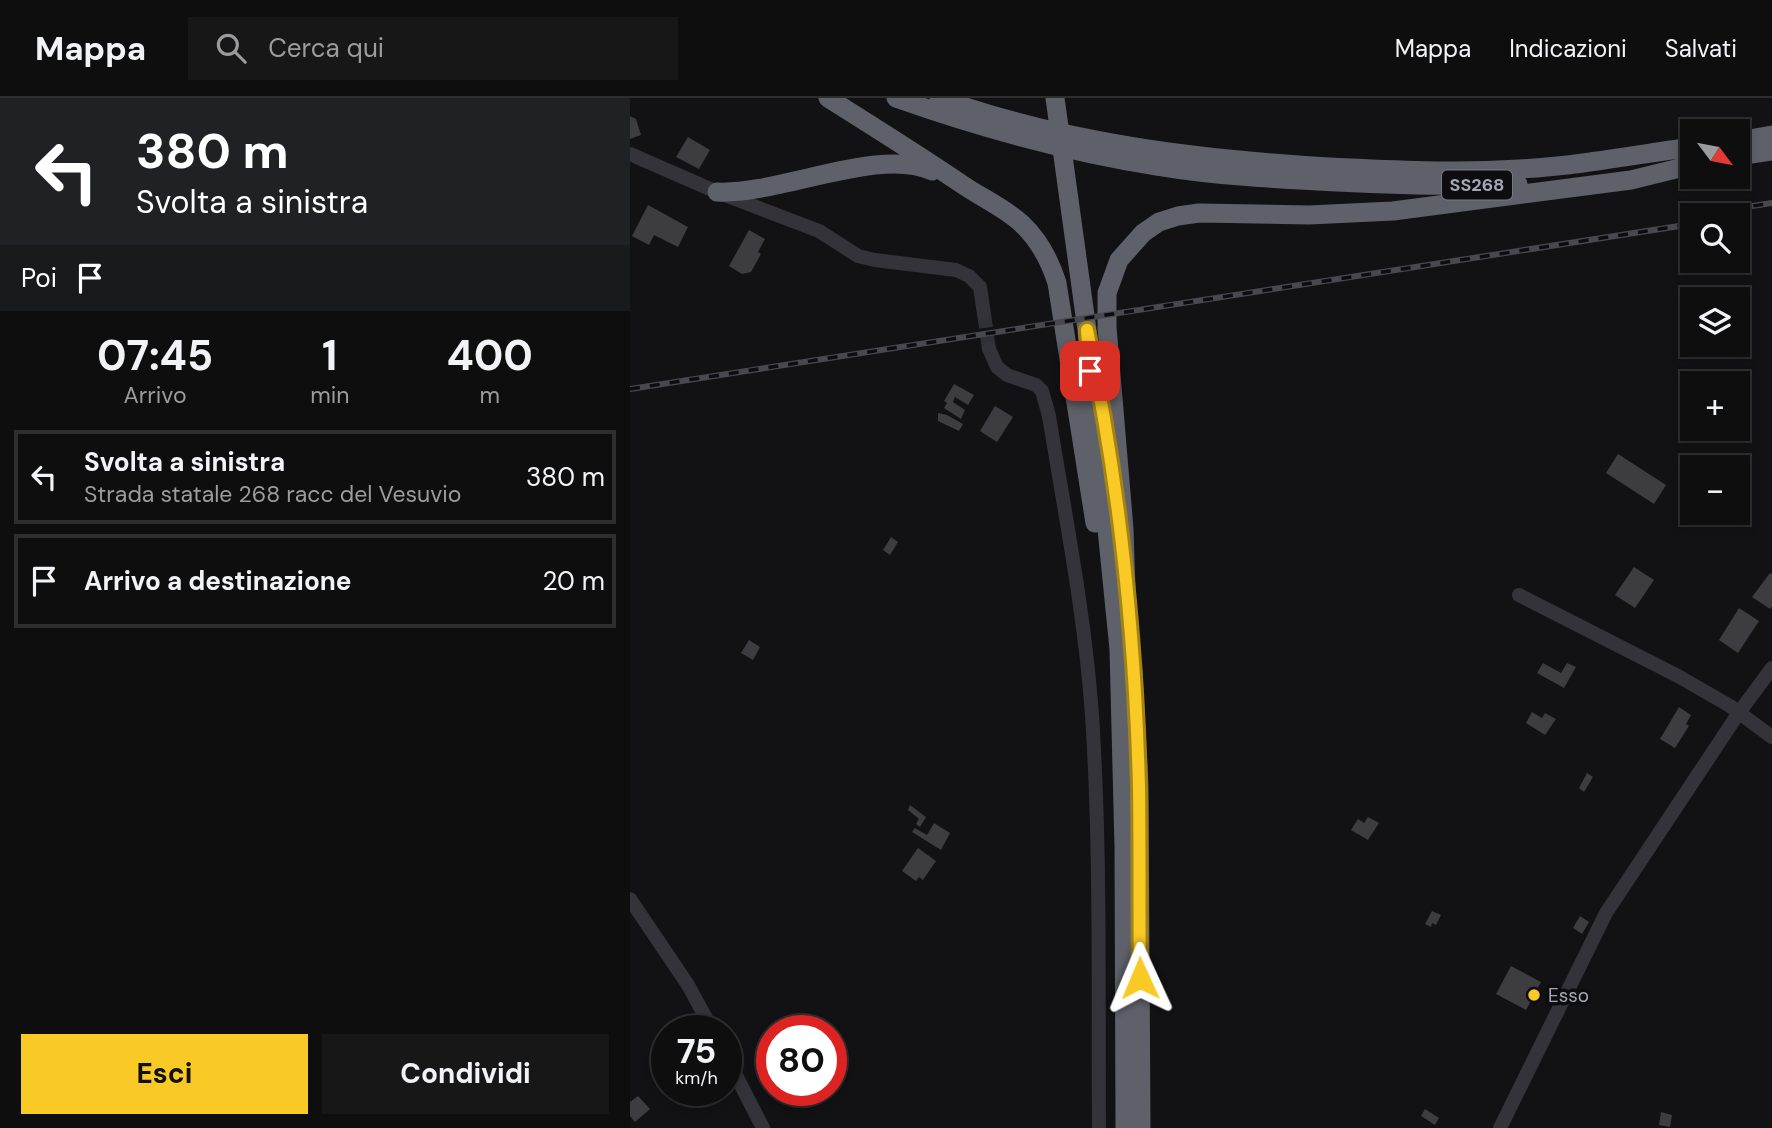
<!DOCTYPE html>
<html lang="it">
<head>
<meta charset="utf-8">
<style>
  :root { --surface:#0e0e0f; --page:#171718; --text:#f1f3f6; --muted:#9b9c9e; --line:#2e2e2f; --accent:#f9c925 }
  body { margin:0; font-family:"DM Sans",sans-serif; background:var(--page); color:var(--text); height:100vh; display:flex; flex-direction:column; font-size:26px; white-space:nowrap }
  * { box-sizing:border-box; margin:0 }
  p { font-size:23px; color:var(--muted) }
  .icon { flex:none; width:38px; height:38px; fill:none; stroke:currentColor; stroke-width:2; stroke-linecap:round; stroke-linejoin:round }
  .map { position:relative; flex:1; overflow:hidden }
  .side { display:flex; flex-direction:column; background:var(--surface); width:630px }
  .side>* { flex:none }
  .guide { background:#202124; color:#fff; overflow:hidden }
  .needle { width:46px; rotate:122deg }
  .buttons { position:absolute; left:1050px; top:21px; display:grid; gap:14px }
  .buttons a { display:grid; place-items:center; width:70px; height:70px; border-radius:0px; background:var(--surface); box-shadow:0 4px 10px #0003,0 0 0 2px var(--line); font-size:35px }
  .speed { position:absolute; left:21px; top:917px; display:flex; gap:14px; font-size:35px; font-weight:700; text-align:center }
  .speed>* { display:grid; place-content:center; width:91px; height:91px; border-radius:50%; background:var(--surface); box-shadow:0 4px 10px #0003,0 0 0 2px var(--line); line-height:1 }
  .speed small { font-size:18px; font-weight:400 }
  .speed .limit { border:10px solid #d22; background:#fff; color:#111 }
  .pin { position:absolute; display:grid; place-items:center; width:60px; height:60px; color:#fff; margin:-30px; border-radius:14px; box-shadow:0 4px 10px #0006 }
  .me { position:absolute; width:77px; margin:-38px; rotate:359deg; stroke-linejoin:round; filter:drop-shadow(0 0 5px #0008) }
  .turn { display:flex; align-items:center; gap:24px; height:147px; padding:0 21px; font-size:32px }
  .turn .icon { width:91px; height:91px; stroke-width:2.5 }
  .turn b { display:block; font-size:49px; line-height:60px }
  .then { display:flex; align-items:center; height:66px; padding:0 21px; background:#0003; gap:14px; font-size:26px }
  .eta { display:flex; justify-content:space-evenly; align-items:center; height:119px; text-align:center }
  .eta b { font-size:42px; font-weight:700; line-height:49px }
  .button { display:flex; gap:14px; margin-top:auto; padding:14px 21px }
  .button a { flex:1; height:80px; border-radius:0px; background:var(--accent); color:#111; font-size:28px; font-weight:700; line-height:80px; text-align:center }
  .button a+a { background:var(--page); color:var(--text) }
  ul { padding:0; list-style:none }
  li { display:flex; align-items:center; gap:21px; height:94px; margin:0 14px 10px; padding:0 7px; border:4px solid var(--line); border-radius:0px }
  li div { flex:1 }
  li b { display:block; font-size:26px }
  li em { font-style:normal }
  header { display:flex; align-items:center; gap:42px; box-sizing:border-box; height:98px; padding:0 35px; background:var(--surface); border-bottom:2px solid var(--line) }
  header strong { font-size:33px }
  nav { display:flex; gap:38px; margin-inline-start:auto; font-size:24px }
  .search { width:490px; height:63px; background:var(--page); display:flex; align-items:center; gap:18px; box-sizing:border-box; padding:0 24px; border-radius:0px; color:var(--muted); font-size:26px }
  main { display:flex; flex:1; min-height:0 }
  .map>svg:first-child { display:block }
  .building { fill:#3c3c41 }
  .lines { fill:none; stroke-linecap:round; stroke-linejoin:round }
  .minor-tunnel { stroke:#2f3034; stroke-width:14; stroke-dasharray:14 7; stroke-linecap:butt }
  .minor { stroke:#333339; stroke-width:14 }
  .highway { stroke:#5f616a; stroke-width:19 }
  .rail-casing { stroke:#484950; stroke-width:6 }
  .rail { stroke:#0d0d0f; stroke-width:3.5; stroke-dasharray:10; stroke-linecap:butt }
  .route-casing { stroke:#a28318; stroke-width:18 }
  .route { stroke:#f9c925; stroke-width:12 }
  .poi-dot { fill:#f9c925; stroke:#0d0d0f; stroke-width:2.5 }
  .labels { text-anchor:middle; stroke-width:7; stroke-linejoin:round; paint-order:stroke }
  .shield { fill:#0d0d0f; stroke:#767983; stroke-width:2 }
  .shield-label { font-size:18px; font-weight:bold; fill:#a3a7b5 }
  .poi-label { font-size:19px; fill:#a3a7b5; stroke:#0d0d0f; text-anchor:start }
</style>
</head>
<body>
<header>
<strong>Mappa</strong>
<div class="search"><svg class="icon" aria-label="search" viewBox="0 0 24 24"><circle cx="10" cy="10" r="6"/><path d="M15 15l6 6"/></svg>Cerca qui</div>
<nav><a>Mappa</a><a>Indicazioni</a><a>Salvati</a></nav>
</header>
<main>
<section class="side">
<div class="guide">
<div class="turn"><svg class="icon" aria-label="left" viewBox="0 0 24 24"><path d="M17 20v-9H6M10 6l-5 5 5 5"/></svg><div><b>380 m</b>Svolta a sinistra</div></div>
<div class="then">Poi<svg class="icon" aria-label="arrive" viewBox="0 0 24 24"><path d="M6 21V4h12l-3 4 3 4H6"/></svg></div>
</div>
<div class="eta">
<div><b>07:45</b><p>Arrivo</p></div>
<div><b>1</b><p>min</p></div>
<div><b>400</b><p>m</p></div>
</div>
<ul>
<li><svg class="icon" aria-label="left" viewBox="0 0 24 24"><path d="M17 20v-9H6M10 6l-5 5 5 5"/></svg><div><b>Svolta a sinistra</b><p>Strada statale 268 racc del Vesuvio</p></div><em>380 m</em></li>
<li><svg class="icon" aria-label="arrive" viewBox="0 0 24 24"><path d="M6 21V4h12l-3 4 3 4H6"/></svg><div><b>Arrivo a destinazione</b></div><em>20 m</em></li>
</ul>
<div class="button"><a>Esci</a><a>Condividi</a></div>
</section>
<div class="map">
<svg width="1142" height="1030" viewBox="0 0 1142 1030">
  <rect width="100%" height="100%" fill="#121214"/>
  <!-- building -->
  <g class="building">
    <polygon points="0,18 6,21 11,37 0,41"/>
    <polygon points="58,39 80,52 69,71 46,59"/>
    <polygon points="18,107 58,129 48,149 24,137 19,147 2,138"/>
    <polygon points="119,132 135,141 128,154 131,156 121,174 112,176 99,168"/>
    <polygon points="324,286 344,297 338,307 325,299 323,304 335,312 331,321 314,310 317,305 314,303"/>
    <polygon points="365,308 383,319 367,344 350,333"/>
    <polygon points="308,315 317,317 333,326 329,333 308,323"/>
    <polygon points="988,356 1036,387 1024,406 976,375"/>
    <polygon points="261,439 268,444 260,457 253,452"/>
    <polygon points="1004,469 1024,482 1005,510 985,497"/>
    <polygon points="1140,475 1142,476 1142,508 1140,511 1122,499"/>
    <polygon points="1109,510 1129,523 1108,555 1089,542"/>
    <polygon points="119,542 130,549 123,562 111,555"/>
    <polygon points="913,565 931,575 937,565 946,569 934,590 907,575"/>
    <polygon points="1049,609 1061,617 1056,626 1059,628 1045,650 1030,641"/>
    <polygon points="902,614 912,620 915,615 926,621 915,637 896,625"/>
    <polygon points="957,675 963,679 954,694 949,690"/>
    <polygon points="280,707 296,719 290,729 286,726 289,721 278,712"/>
    <polygon points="738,719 749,725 738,742 721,732 728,721 734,725"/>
    <polygon points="304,725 320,735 311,752 282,734 285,730 297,737"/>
    <polygon points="288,750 306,763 293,782 289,779 286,783 272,773"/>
    <polygon points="802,813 811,817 806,827 802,825 801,829 795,826"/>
    <polygon points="950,818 959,824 952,836 943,830"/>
    <polygon points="881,868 911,884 896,912 866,896"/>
    <polygon points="8,998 20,1011 5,1024 0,1018 0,1004"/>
    <polygon points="795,1011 809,1020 805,1027 791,1018"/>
    <polygon points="1031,1014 1042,1017 1040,1029 1029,1027"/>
  </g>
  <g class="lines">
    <!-- minor-tunnel -->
    <polyline class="minor-tunnel" points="354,216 359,251"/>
    <!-- minor -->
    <g class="minor">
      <polyline points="0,56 87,94 189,133 228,158 245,162 326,172 339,178 350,189 354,216"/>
      <path d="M359,251L367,269L377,277L406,287L412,293L419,318C435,417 455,517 462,617C471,754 468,893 469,1030"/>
      <polyline points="889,497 1048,578 1100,608 1142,639"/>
      <polyline points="0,801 58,887 83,933"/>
      <polyline points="96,958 133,1030"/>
      <polyline points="870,1030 976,815 1108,616 1142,570"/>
    </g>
    <!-- highway -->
    <g class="highway">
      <path d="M198,0C244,29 289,57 333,87C352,100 375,110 392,126C409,142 420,163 427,185L465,425"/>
      <path d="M266,0C351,30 438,54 527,68C587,78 647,81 707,84C768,87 828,89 888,86"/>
      <path d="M309,0C435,45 566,61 699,69C762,72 826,75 889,71C947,68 1005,57 1062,49"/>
      <polyline points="425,0 457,232 489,551 494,749 495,1030"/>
      <polyline points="1108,43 1142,37"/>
      <polyline points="1108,58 1142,53"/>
      <path d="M87,94C150,97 249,48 302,73"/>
      <polyline points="496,490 494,431 477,229 477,195 489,162 513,135 529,124 548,118 569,115 679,117 763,113 1001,82 1062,67"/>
      <polyline points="503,573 509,688 511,1030"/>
    </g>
    <defs>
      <g id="rail">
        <polyline points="1064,117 1142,105"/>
        <polyline points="0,291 1062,126"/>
      </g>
    </defs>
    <!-- rail casing -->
    <use href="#rail" class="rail-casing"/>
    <!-- rail -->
    <use href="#rail" class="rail"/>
  </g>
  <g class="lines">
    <defs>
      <path id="route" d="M460,273L457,232C489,382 505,536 509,689C510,753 509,816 510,880"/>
    </defs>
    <!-- route casing -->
    <use href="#route" class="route-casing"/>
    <!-- route -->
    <use href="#route" class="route"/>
  </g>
  <!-- markers -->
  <circle class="poi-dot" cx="904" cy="897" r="7"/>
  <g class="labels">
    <!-- shield labels -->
    <rect class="shield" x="812" y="72.5" width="70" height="29" rx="5"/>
    <g class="shield-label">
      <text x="847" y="93">SS268</text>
    </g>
    <!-- poi labels -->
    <g class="poi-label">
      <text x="918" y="904">Esso</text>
    </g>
  </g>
</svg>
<div class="buttons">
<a><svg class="needle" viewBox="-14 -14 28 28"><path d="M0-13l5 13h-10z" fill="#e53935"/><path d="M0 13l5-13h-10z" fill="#9b9c9e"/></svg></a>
<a><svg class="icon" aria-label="search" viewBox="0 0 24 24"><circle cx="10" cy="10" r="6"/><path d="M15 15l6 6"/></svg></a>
<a><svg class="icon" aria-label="layers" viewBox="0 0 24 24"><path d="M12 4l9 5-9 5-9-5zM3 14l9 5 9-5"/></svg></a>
<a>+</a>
<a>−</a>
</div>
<div class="speed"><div>75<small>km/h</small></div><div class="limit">80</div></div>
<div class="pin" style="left:460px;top:273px;background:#d93025"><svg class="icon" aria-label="arrive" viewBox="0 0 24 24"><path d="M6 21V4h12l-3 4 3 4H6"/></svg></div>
<svg class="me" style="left:510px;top:880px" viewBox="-20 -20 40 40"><path d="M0-17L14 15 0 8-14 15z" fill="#f9c925" stroke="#fff" stroke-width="4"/></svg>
</div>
</main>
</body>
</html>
